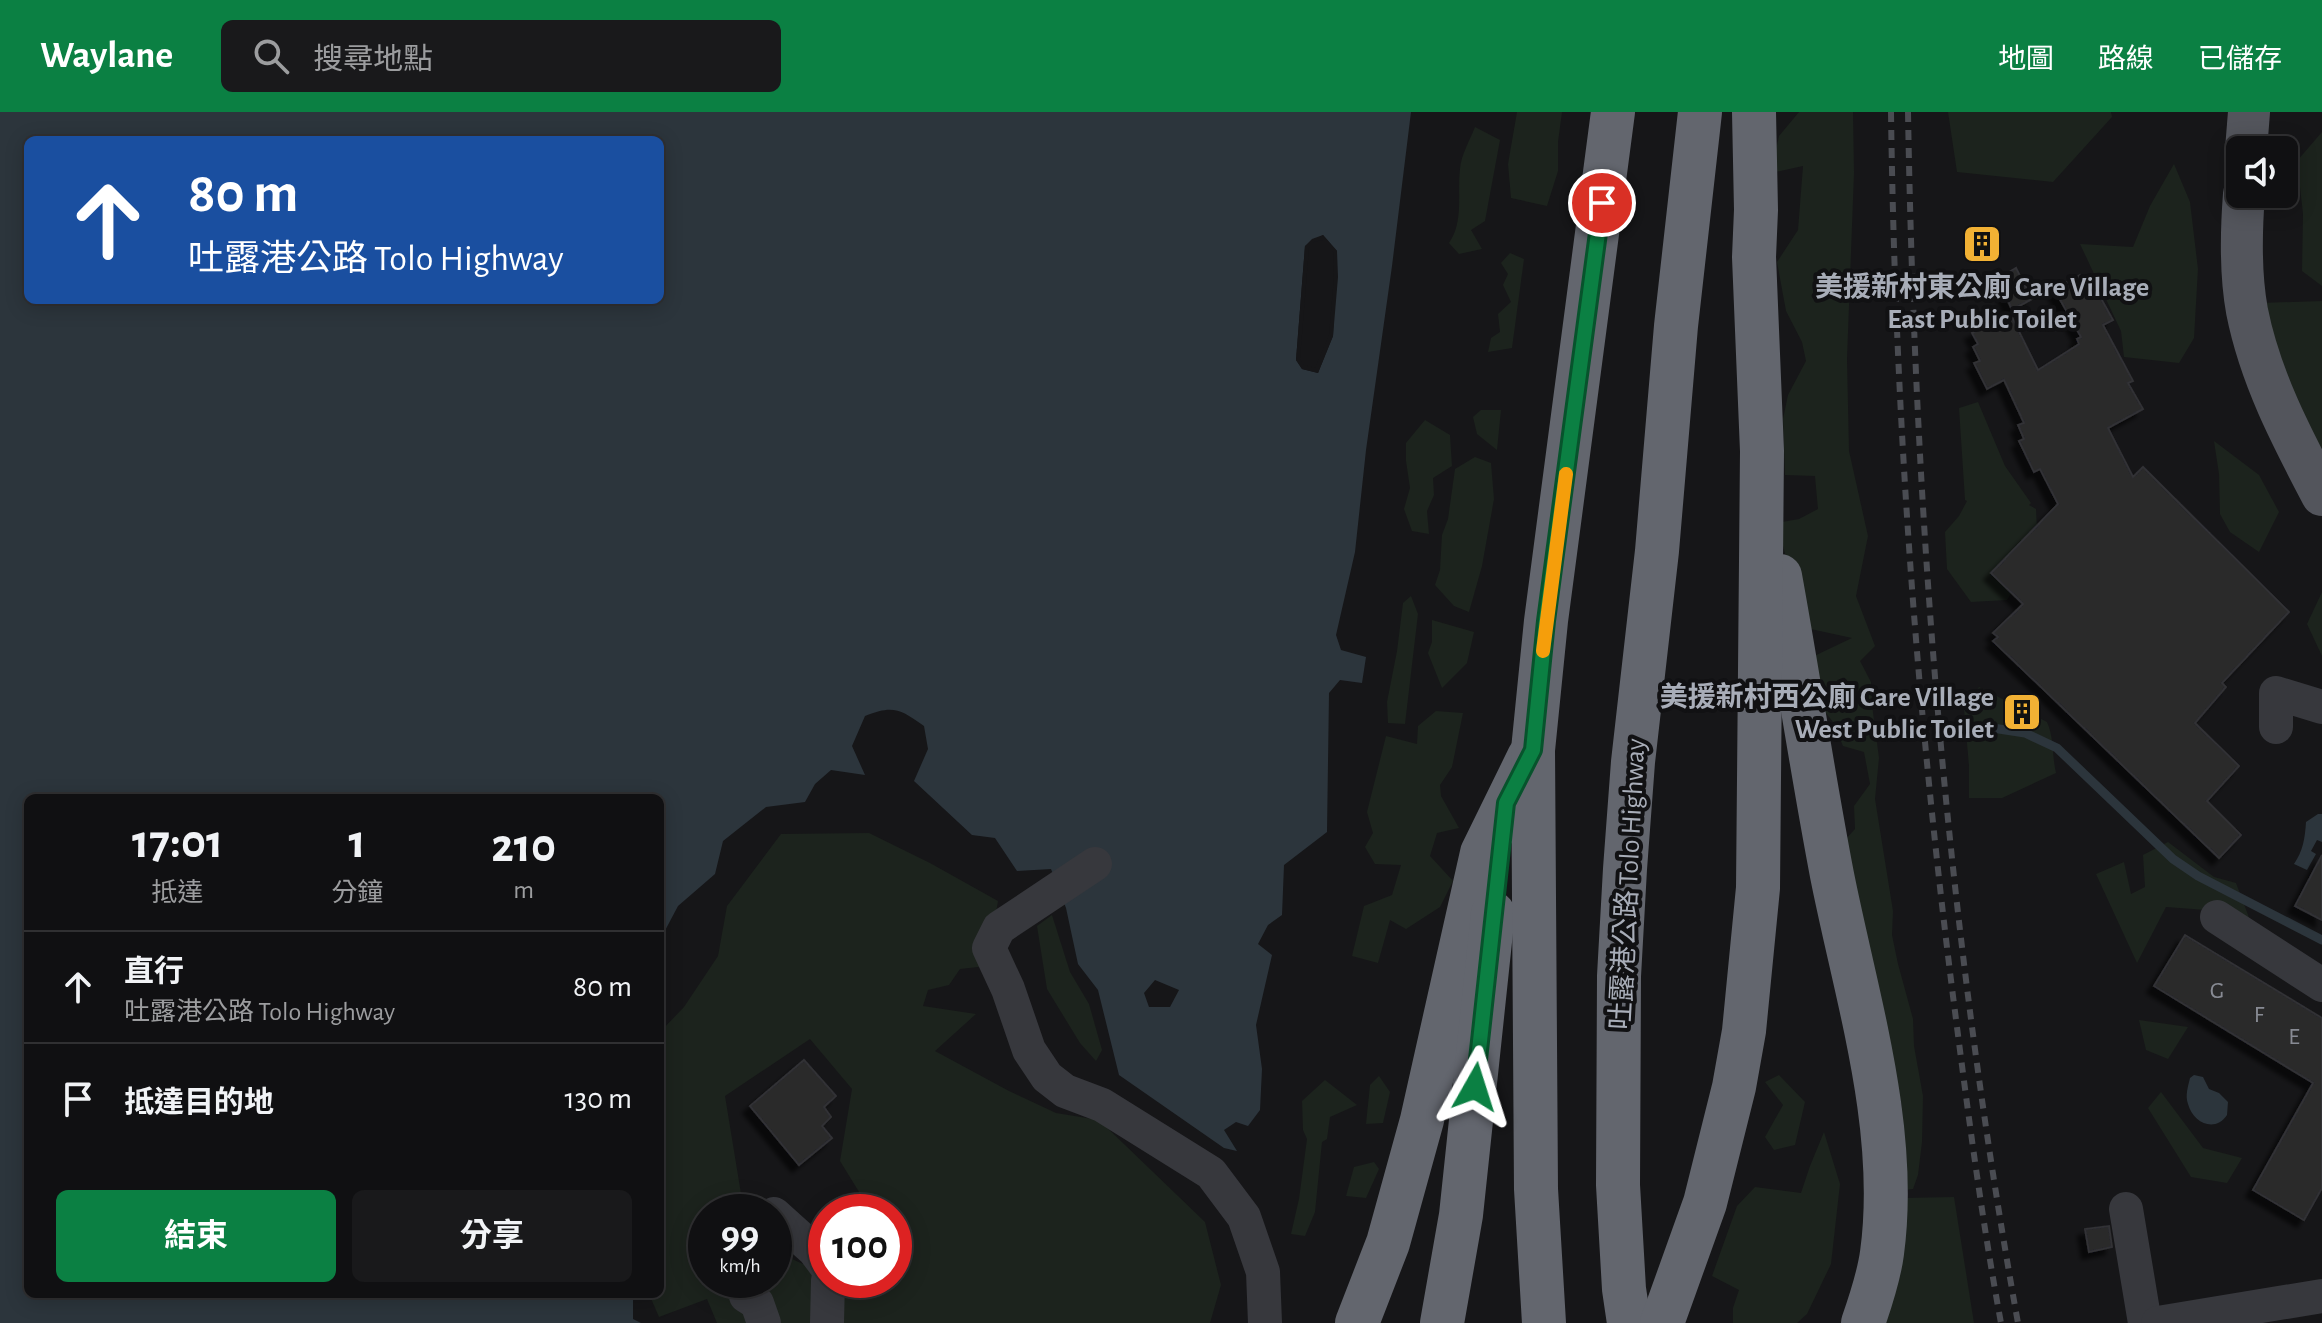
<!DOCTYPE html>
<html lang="zh-TW">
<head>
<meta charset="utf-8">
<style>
  :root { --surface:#101012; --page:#19191b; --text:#f1f3f6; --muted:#9c9d9f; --line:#303032; --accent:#0b8043 }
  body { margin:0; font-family:"Alegreya Sans","Noto Sans TC",sans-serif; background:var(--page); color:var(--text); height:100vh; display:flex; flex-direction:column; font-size:30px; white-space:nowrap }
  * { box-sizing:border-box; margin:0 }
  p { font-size:26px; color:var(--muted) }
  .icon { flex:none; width:44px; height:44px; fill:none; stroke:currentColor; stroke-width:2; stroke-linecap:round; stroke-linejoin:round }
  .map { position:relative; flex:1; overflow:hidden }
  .details { position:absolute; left:24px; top:682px; width:640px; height:504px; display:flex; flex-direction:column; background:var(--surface); border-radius:12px; box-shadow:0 4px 20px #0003,0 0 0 2px var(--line) }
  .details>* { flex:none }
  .banner { position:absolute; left:24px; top:24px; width:640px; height:168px; border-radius:12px; box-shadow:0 4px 20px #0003,0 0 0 2px var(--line); background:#1a4fa0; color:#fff; overflow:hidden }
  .tools { position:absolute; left:2226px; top:24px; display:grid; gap:16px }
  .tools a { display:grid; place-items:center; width:72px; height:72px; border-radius:12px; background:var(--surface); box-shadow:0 4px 20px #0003,0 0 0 2px var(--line); font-size:40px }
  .speed { position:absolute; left:688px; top:1082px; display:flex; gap:16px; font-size:40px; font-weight:700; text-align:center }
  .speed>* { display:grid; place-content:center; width:104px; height:104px; border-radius:50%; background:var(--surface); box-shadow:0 4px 20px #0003,0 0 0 2px var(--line); line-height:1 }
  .speed small { font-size:20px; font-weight:400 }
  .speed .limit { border:12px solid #d22; background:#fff; color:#111 }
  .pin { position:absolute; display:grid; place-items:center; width:68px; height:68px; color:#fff; margin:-34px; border:4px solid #fff; border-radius:50%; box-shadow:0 2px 8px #0007 }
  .me { position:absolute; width:88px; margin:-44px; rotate:6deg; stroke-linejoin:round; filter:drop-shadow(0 0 6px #0008) }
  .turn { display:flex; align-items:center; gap:28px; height:168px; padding:0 32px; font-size:36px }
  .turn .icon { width:104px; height:104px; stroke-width:2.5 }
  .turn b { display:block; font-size:56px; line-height:68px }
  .eta { display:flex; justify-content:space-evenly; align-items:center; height:136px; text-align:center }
  .eta b { font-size:48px; font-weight:700; line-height:56px }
  .cta { display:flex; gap:16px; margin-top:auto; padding:16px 32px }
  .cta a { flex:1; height:92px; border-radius:12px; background:var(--accent); color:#fff; font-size:32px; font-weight:700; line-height:92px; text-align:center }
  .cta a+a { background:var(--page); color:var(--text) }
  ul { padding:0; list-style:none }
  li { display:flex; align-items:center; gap:24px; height:112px; padding:0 32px; border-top:2px solid var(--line) }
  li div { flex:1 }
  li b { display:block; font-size:30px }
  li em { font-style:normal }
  header { display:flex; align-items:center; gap:48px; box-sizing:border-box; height:112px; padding:0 40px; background:var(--accent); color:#fff }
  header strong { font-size:38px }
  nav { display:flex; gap:44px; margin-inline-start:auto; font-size:28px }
  .search { width:560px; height:72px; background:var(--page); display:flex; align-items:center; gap:20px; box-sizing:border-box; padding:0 28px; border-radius:12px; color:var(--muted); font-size:30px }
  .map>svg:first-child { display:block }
  .green { fill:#1c231d; fill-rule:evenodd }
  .water { fill:#2c353c; fill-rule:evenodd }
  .pier { fill:#161618; fill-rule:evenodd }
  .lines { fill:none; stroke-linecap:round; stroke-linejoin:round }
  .stream { stroke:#2c353c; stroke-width:9 }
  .building { fill:#29292c; stroke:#303034; stroke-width:2; filter:url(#shadow) }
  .minor { stroke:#37383d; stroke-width:34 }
  .major { stroke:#53555c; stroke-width:42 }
  .highway { stroke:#63666e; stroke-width:44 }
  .rail { stroke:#4a4c52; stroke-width:6; stroke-dasharray:10 8; stroke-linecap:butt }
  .route-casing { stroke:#07532c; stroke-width:20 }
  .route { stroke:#0b8043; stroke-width:14 }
  .slow { stroke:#f59e0b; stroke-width:14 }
  .labels { text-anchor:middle; stroke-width:8; stroke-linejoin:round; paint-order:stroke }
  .number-label { font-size:24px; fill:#888b94 }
  .poi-label { font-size:28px; font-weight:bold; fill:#a8adb8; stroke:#111113 }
  .street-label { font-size:28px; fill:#a8adb8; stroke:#111113 }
</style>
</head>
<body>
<header>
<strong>Waylane</strong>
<div class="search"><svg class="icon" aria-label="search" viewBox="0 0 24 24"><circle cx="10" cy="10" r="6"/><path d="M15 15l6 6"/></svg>搜尋地點</div>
<nav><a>地圖</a><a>路線</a><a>已儲存</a></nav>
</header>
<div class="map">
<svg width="2322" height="1211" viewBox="0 0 2322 1211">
  <defs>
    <filter id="shadow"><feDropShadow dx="-7" dy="7" stdDeviation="2" flood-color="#0009"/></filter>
  </defs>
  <rect width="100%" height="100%" fill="#161618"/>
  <!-- green -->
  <g class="green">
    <polygon points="1517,0 1562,0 1558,30 1558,59 1547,94 1511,86 1508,52"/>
    <polygon points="1799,0 1853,0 1854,61 1847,247 1849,339 1868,424 1856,484 1875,534 1860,549 1871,570 1872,593 1879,646 1875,687 1893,799 1892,823 1898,852 1913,907 1914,934 1923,984 1922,1030 1918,1063 1913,1077 1877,1081 1887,1006 1902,995 1843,730 1855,717 1854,694 1870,672 1864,640 1843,634 1833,610 1814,586 1812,545 1852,526 1806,516 1779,420 1782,410 1799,407 1818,397 1815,364 1785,363 1783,307 1788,283 1806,249 1802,230 1786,199 1777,150 1798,118 1803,54 1771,61 1779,24"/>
    <polygon points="1948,0 2111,0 2112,5 2053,70 1957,60"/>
    <path d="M1475,15L1500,28L1485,109L1471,118L1482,137L1459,142L1449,131C1464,109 1457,82 1460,57C1461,43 1470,28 1475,15Z"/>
    <polygon points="2322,20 2322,174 2302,159 2303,102 2297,49"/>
    <polygon points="2174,52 2190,90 2198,157 2194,226 2179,251 2124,245 2121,219 2080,132 2133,135 2150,94"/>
    <polygon points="1510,141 1524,147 1512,236 1488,240 1491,226 1500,220 1498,202 1511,190 1503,173 1508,162 1501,151"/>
    <polygon points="2322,189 2322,355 2258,191"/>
    <polygon points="1978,290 2005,354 2031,391 2029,393 2036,397 2038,437 2007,488 1971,490 1947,457 1945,420 1959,404 1967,389 1965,388 1959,296"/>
    <polygon points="1481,298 1501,298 1497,338 1477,322 1473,305"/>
    <polygon points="1425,308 1450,323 1452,354 1433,366 1434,383 1427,399 1429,422 1412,419 1404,397 1410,376 1406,349 1406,331"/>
    <polygon points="2214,329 2259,363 2279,400 2259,440 2230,420 2220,402 2219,362"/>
    <polygon points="1475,345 1491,351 1494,387 1482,454 1469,500 1454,494 1435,473 1440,458 1442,423 1448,407 1455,357"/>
    <polygon points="2322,480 2322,544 2307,512"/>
    <polygon points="1411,484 1418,502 1405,612 1388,611 1387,590 1397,539 1403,491"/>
    <polygon points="1432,508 1474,520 1467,551 1442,576 1428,541 1432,530"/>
    <path d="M1979,575L2047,610C2054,625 2052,644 2056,661L2002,686H1969V654L1964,597Z"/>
    <polygon points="1436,599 1463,601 1452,655 1440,673 1441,684 1459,716 1437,721 1430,744 1453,769 1440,795 1406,817 1390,808 1378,851 1352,844 1364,794 1392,783 1401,753 1375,752 1365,735 1373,721 1367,700 1386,624 1417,632 1418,614"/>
    <path d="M869,721L930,751L998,789L987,854L960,857L949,873L928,878L923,894L976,902L935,939L1009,979L1056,1001L1099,1008L1205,1110L1221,1173L1210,1211H717L707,1187L659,1205L649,1182H660V920L684,895L718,844L727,794L781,722ZM810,927L852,977L840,1049L864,1088L860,1100H894V1168H826V1147L803,1152L774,1139V1168H706V1100H744L725,984Z"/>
    <polygon points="2168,730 2214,765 2236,771 2253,816 2206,798 2166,795 2137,851 2096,762 2124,750 2131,782 2145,775 2143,743"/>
    <polygon points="1052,803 1070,860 1089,892 1102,938 1096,949 1080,931 1047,877 1037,814"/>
    <polygon points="2139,908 2188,915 2168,947 2146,938"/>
    <polygon points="1779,963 1805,990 1795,1033 1774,1038 1765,1025 1783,993 1765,970"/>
    <polygon points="1379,964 1390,980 1383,1011 1366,1012 1370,973"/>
    <polygon points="1325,968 1357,993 1330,1005 1327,1027 1322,1030 1315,1100 1305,1124 1291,1122 1299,1087 1307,1027 1303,1018 1302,989"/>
    <polygon points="2161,980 2203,1036 2242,1046 2227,1071 2191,1065 2148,996"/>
    <polygon points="1824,1020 1840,1072 1831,1152 1807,1202 1797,1211 1733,1211 1733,1196 1739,1178 1712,1164 1737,1094 1755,1075 1801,1081 1810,1054"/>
    <polygon points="1374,1050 1379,1057 1366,1086 1346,1084 1354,1055"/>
    <polygon points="1954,1085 1974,1211 1883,1211 1903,1086"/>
  </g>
  <!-- water -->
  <g class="water">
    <path d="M0,0H1411L1392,154L1366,338L1355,440L1336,523L1341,538L1366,545L1362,571L1340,568L1329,581L1327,720L1284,753L1282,803L1268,813L1258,832L1272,843L1256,913L1262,957L1260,998L1248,1014L1236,1010L1224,1018L1237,1039L1224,1036L1119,963L1098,878L1078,852L1066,796L1051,757L1017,759L995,726L972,723L914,669L928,637L924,614C900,597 893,593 865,604L852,634L865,663L831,658L815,672L805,690L766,695L723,729L715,762L678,794L660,828V686H28V1182H611L633,1185V1207L641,1211H0ZM28,28H660V188H28ZM1323,123L1337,139L1333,224L1318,261L1302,257L1296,248L1305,134ZM1155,868L1179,878L1170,895H1149L1144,881Z"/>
    <path d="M2318,702H2322V730L2317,728L2311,739L2316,742L2307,758L2294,752C2303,739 2305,726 2306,710Z"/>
    <path d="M2194,963L2203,965L2209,977L2219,981L2228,990L2227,1003C2215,1021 2193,1011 2188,992C2185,983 2188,975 2190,966Z"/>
  </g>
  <!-- pier -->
  <path class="pier" d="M1323,123L1337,139L1338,165L1333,224L1318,261L1302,257L1296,248L1305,134L1312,127ZM1322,128L1333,140L1334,165L1329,223L1315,256L1304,253L1300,247L1309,136L1314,130Z"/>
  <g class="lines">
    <!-- stream -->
    <polyline class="stream" points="1986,615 2025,621 2057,636 2173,747 2198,764 2322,828"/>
  </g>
  <!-- building -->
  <g class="building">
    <polygon points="2016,156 2032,187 2012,198 1998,167"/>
    <polygon points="2080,163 2087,176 2093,172 2113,208 2103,213 2133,269 2128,271 2143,297 2108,316 2133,365 2143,355 2289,500 2222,571 2226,575 2195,611 2239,654 2207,689 2241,723 2219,746 1993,529 1998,525 1993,521 2023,492 1991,461 2058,392 2040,357 2034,360 2019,329 2024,327 2018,313 2024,311 2004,268 1987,277 1974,251 1980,249 1973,235 1978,232 1972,221 2010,201 2038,258 2079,232 2077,227 2081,225 2054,177"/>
    <polygon points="2322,743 2322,808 2295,794"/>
    <polygon points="2185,823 2322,906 2322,1076 2304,1108 2253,1078 2313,971 2154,874"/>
    <polygon points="804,948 836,984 824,995 831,1005 822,1014 832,1026 799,1053 750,994"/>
    <polygon points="2109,1114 2112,1135 2089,1140 2085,1117"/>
  </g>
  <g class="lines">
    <!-- minor -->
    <g class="minor">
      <polyline points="2276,615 2276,581 2322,595"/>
      <polyline points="1095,752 999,816 989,836 1008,877 1029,938 1047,965 1065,979 1102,993 1211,1061 1244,1105 1263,1160 1265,1211"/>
      <polyline points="2217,805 2322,873"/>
      <polyline points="2126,1097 2145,1211"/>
      <polyline points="774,1102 814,1138 826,1154"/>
      <polyline points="746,1184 757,1191 764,1211"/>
      <polyline points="827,1211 828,1168"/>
      <polyline points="2158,1211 2322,1184"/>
    </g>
    <!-- major -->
    <g class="major">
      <polyline points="2246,38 2249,0"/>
      <path d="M2244,82C2241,121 2240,161 2247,199C2260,265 2291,324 2322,383"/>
    </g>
    <!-- highway -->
    <g class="highway">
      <path d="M1780,464C1798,563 1813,664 1832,763C1856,884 1899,1016 1882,1141C1879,1164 1871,1188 1863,1211"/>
      <polyline points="1357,1211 1388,1131 1422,1008 1482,741 1529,645"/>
      <polyline points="1442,1211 1461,1103 1493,801"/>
      <polyline points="1544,1211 1536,1077 1533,638 1546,509 1613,0"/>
      <polyline points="1629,1211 1624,1177 1618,1073 1619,864 1625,757 1633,650 1657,439 1676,214 1700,0"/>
      <polyline points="1662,1211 1705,1091 1734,975 1744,919 1758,776 1762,339 1754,145 1756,98 1754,0"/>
    </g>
    <!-- rail -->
    <g class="rail">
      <path d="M1891,0C1895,296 1916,591 1953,884C1967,993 1981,1103 2001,1211"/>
      <path d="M1908,0C1915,405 1946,812 2018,1211"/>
    </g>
  </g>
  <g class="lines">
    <defs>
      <polyline id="route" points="1475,975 1506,691 1533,638 1546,509 1602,91"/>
    </defs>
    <!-- route casing -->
    <use href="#route" class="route-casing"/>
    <!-- route -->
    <use href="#route" class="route"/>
    <!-- slow -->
    <polyline class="slow" points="1543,539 1566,362"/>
  </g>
  <!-- icons -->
  <defs>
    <symbol id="building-square" viewBox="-11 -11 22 22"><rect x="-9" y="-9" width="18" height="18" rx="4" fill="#f2b134" stroke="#111113"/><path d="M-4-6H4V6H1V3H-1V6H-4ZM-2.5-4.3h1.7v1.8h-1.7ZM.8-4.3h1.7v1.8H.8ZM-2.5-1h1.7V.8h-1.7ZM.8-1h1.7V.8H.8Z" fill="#111"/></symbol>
  </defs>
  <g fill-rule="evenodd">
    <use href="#building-square" x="1960" y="110" width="44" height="44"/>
    <use href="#building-square" x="2000" y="578" width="44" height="44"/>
  </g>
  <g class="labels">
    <!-- number labels -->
    <g class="number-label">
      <text x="2217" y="886">G</text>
      <text x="2259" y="910">F</text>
      <text x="2294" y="932">E</text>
    </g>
    <!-- poi labels -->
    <g class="poi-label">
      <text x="1982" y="184">美援新村東公廁 Care Village<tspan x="1982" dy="32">East Public Toilet</tspan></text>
      <text x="1994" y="594" text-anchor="end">美援新村西公廁 Care Village<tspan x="1994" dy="32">West Public Toilet</tspan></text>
    </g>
    <!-- street labels -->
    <g class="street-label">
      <text transform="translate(1627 772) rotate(-87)" y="10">吐露港公路 Tolo Highway</text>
    </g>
  </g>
</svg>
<div class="tools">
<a><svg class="icon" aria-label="sound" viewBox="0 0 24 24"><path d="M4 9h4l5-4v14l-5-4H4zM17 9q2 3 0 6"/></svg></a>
</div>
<div class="speed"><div>99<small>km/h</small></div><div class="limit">100</div></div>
<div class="pin" style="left:1602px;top:91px;background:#d93025"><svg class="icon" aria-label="arrive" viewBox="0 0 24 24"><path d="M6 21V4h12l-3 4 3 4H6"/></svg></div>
<svg class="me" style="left:1475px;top:975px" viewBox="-20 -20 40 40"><path d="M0-17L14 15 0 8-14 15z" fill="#0b8043" stroke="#fff" stroke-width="4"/></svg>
<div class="banner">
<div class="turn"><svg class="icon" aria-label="ahead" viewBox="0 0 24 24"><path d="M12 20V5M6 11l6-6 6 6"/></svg><div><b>80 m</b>吐露港公路 Tolo Highway</div></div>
</div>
<section class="details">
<div class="eta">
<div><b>17:01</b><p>抵達</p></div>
<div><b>1</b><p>分鐘</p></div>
<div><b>210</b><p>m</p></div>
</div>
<ul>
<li><svg class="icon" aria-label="ahead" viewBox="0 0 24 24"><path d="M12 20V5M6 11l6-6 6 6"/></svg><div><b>直行</b><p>吐露港公路 Tolo Highway</p></div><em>80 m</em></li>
<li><svg class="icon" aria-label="arrive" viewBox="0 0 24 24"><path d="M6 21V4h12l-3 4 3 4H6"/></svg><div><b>抵達目的地</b></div><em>130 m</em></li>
</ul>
<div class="cta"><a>結束</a><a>分享</a></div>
</section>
</div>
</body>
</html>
